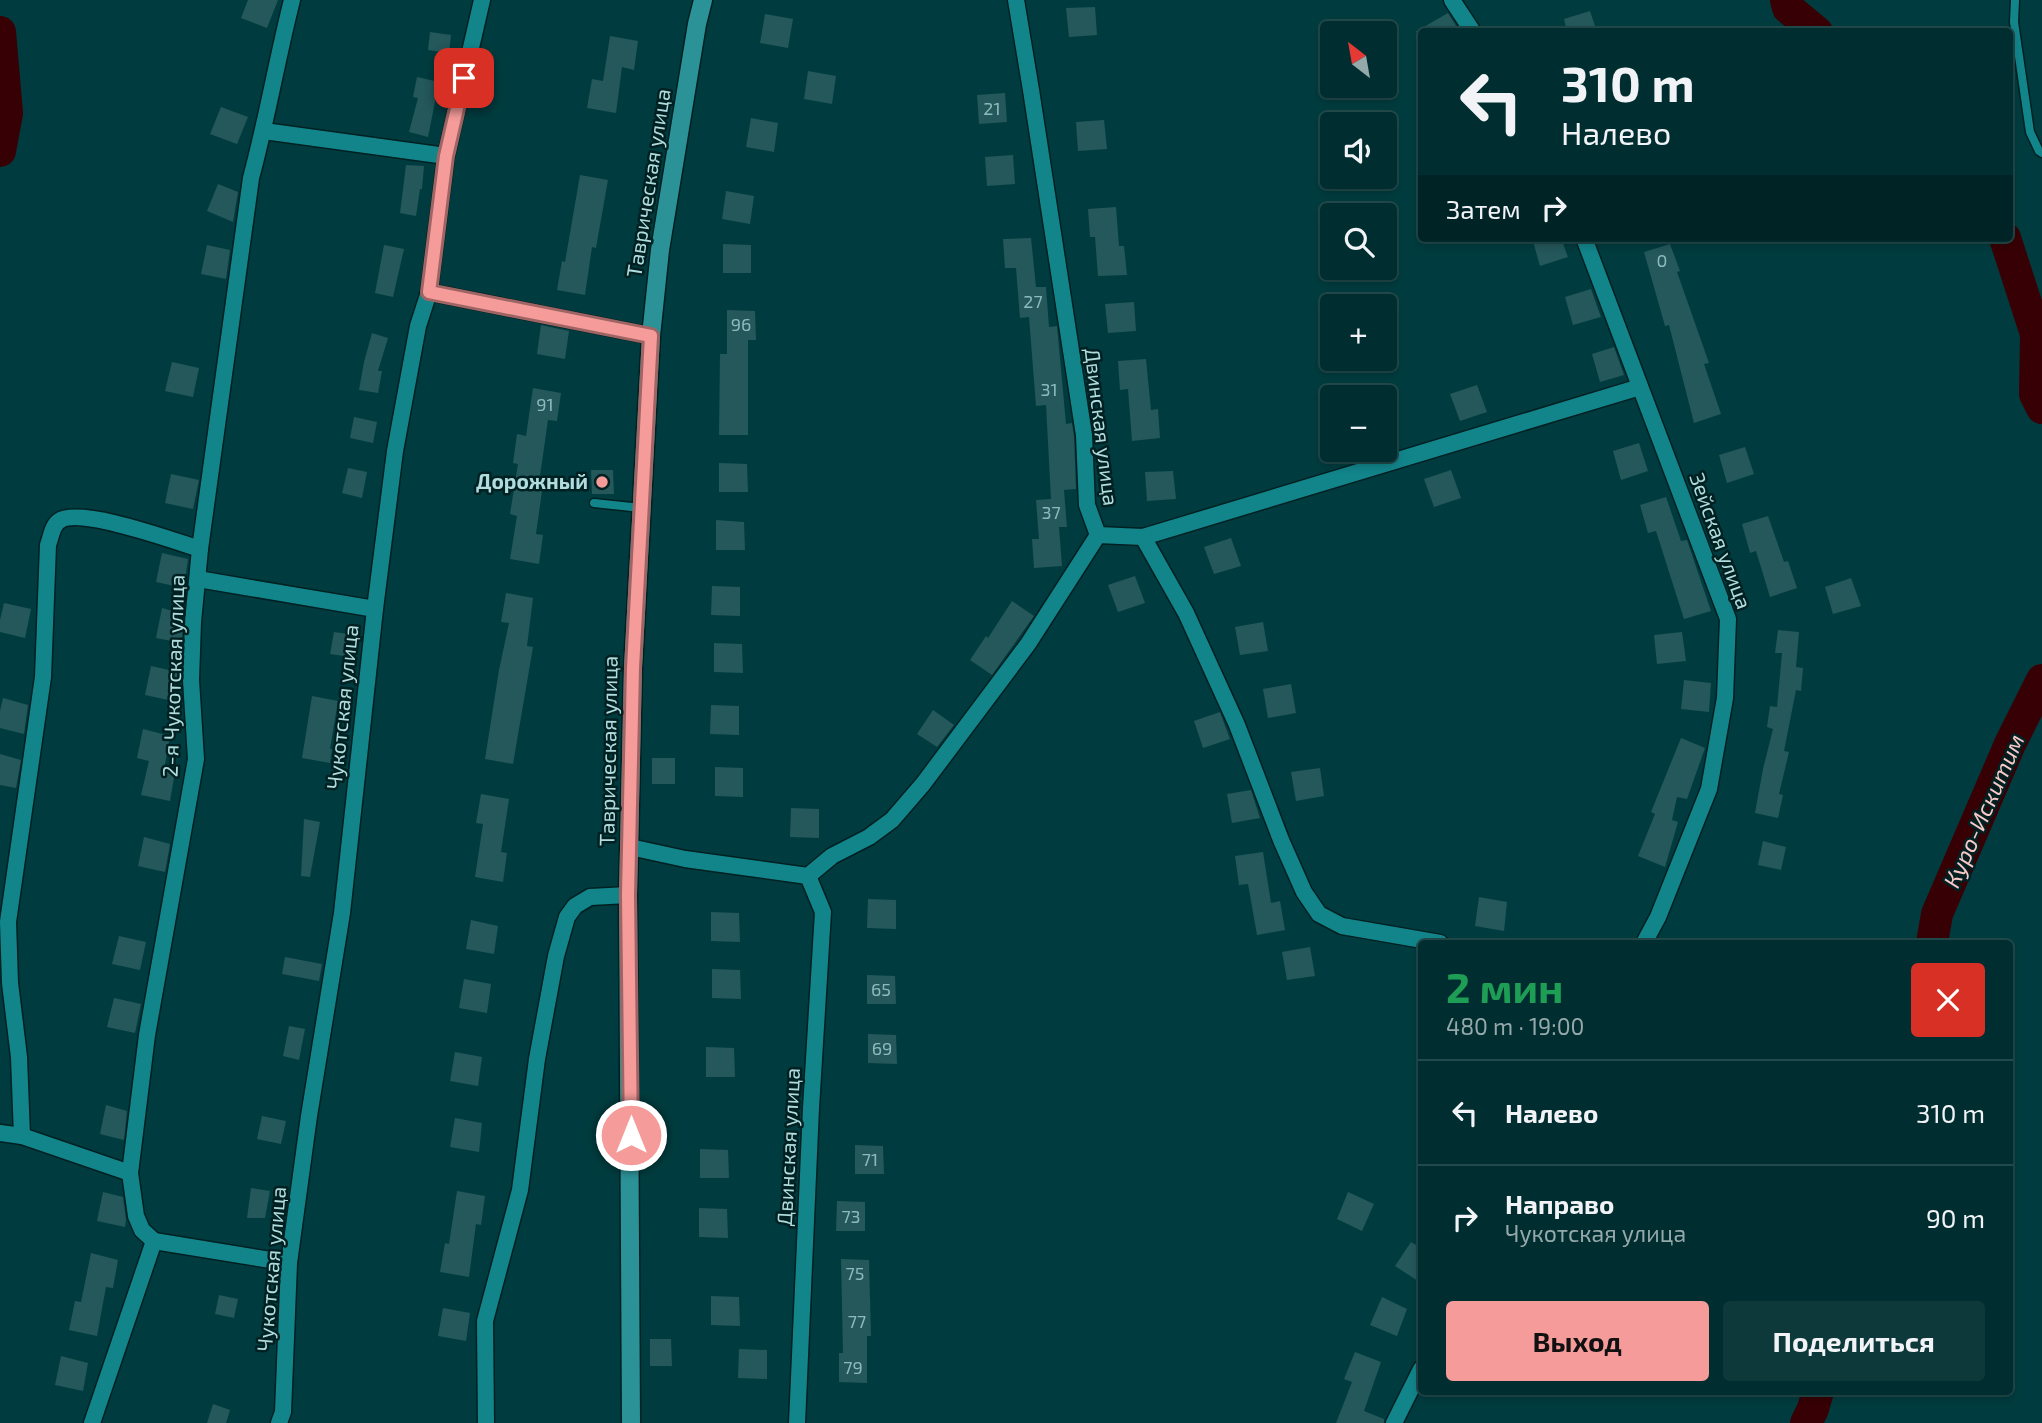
<!DOCTYPE html>
<html lang="ru">
<head>
<meta charset="utf-8">
<style>
  :root { --surface:#002d2f; --page:#0e393b; --text:#f1f3f6; --muted:#95a8aa; --line:#22494b; --accent:#f59b9a }
  body { margin:0; font-family:"Exo 2",sans-serif; background:var(--page); color:var(--text); height:100vh; display:flex; flex-direction:column; font-size:26px; white-space:nowrap }
  * { box-sizing:border-box; margin:0 }
  p { font-size:23px; color:var(--muted) }
  .icon { flex:none; width:38px; height:38px; fill:none; stroke:currentColor; stroke-width:2; stroke-linecap:round; stroke-linejoin:round }
  .map { position:relative; flex:1; overflow:hidden }
  .panel { position:absolute; left:1418px; top:940px; width:595px; height:455px; display:flex; flex-direction:column; background:var(--surface); border-radius:7px; box-shadow:0 4px 10px #0003,0 0 0 2px var(--line) }
  .panel>* { flex:none }
  .top-card { position:absolute; left:1418px; top:28px; width:595px; height:214px; border-radius:7px; box-shadow:0 4px 10px #0003,0 0 0 2px var(--line); background:#002d2f; color:var(--text); overflow:hidden }
  .needle { width:46px; rotate:329deg }
  .controls { position:absolute; left:1320px; top:21px; display:grid; gap:14px }
  .controls a { display:grid; place-items:center; width:77px; height:77px; border-radius:7px; background:var(--surface); box-shadow:0 4px 10px #0003,0 0 0 2px var(--line); font-size:35px }
  .pin { position:absolute; display:grid; place-items:center; width:60px; height:60px; color:#fff; margin:-30px; border-radius:14px; box-shadow:0 4px 10px #0006 }
  .me { position:absolute; width:77px; margin:-38px; rotate:0deg; stroke-linejoin:round; filter:drop-shadow(0 0 5px #0008) }
  .turn { display:flex; align-items:center; gap:24px; height:147px; padding:0 28px; font-size:32px }
  .turn .icon { width:91px; height:91px; stroke-width:2.5 }
  .turn b { display:block; font-size:49px; line-height:60px }
  .then { display:flex; align-items:center; height:66px; padding:0 28px; background:#0003; gap:14px; font-size:26px }
  .round { display:grid; place-items:center; flex:none; width:74px; height:74px; border-radius:7px; background:var(--page) }
  .head { display:flex; align-items:center; justify-content:space-between; height:119px; padding:0 28px }
  h1 { font-size:42px; font-weight:700; line-height:52px; color:#1e9e55 }
  .action { display:flex; gap:14px; margin-top:auto; padding:14px 28px }
  .action a { flex:1; height:80px; border-radius:7px; background:var(--accent); color:#111; font-size:28px; font-weight:700; line-height:80px; text-align:center }
  .action a+a { background:var(--page); color:var(--text) }
  ul { padding:0; list-style:none }
  li { display:flex; align-items:center; gap:21px; height:105px; padding:0 28px; border-top:2px solid var(--line) }
  li div { flex:1 }
  li b { display:block; font-size:26px }
  li em { font-style:normal }
  .map>svg:first-child { display:block }
  .lines { fill:none; stroke-linecap:round; stroke-linejoin:round }
  .river { stroke:#370005; stroke-width:32 }
  .building { fill:#24585b }
  .service-casing { stroke:#012022; stroke-width:11 }
  .minor-casing { stroke:#012022; stroke-width:19 }
  .primary-casing { stroke:#012022; stroke-width:21 }
  .service { stroke:#12858b; stroke-width:8 }
  .minor { stroke:#12858b; stroke-width:16 }
  .primary { stroke:#2b9298; stroke-width:18 }
  .route-casing { stroke:#9f6564; stroke-width:18 }
  .route { stroke:#f59b9a; stroke-width:12 }
  .poi-dot { fill:#f59b9a; stroke:#012022; stroke-width:2.5 }
  .labels { text-anchor:middle; stroke-width:5; stroke-linejoin:round; paint-order:stroke }
  .number-label { font-size:18px; fill:#8dbbbd }
  .street-label { font-size:21px; fill:#b0dcde; stroke:#012022 }
  .poi-label { font-size:21px; font-weight:bold; fill:#b0dcde; stroke:#012022; text-anchor:end }
  .water-label { font-size:23px; font-style:italic; fill:#fac9c7; stroke:#012022 }
</style>
</head>
<body>
<div class="map">
<svg width="2042" height="1423" viewBox="0 0 2042 1423">
  <rect width="100%" height="100%" fill="#003c3f"/>
  <g class="lines">
    <!-- river -->
    <g class="river">
      <polyline points="1786,0 1788,8 1817,32"/>
      <polyline points="0,32 7,113 0,151"/>
      <polyline points="2005,238 2036,334 2035,394 2042,408"/>
      <polyline points="1932,943 1937,914 2010,744 2042,680"/>
      <polyline points="1806,1423 1813,1409 1818,1391"/>
    </g>
  </g>
  <!-- building -->
  <g class="building">
    <polygon points="248,0 278,0 267,28 241,18"/>
    <polygon points="1095,7 1097,35 1069,37 1066,8"/>
    <polygon points="1590,11 1597,32 1567,32 1564,19"/>
    <polygon points="1448,13 1460,32 1415,32"/>
    <polygon points="765,14 793,19 788,48 760,43"/>
    <polygon points="430,32 451,35 449,53 428,50"/>
    <polygon points="610,36 638,41 634,70 622,67 616,113 587,108 592,79 603,81"/>
    <polygon points="808,71 836,76 832,104 804,99"/>
    <polygon points="417,77 439,82 428,137 409,132 418,98 413,97"/>
    <polygon points="1005,93 1007,122 979,124 977,95"/>
    <polygon points="221,107 248,117 237,144 210,134"/>
    <polygon points="751,118 778,123 774,152 746,147"/>
    <polygon points="1104,120 1107,149 1078,151 1076,122"/>
    <polygon points="1013,155 1015,184 987,186 985,157"/>
    <polygon points="406,165 424,166 422,189 420,189 416,216 400,213"/>
    <polygon points="580,175 608,180 596,248 592,247 585,295 557,290 562,261 565,262"/>
    <polygon points="218,184 238,192 233,222 207,211"/>
    <polygon points="726,191 754,196 750,224 722,219"/>
    <polygon points="1116,207 1119,246 1124,246 1127,275 1098,276 1095,237 1090,237 1088,209"/>
    <polygon points="1031,238 1036,287 1046,287 1049,327 1057,326 1066,424 1072,423 1074,436 1076,489 1064,490 1067,527 1059,527 1062,566 1034,568 1032,539 1039,539 1036,500 1051,499 1046,405 1036,406 1029,317 1020,318 1016,268 1005,268 1003,239"/>
    <polygon points="1532,238 1561,238 1568,257 1540,266"/>
    <polygon points="723,244 751,245 751,273 723,273"/>
    <polygon points="1670,244 1680,271 1677,272 1709,363 1704,364 1721,414 1694,423 1669,325 1665,326 1644,252"/>
    <polygon points="207,245 230,250 226,279 201,274"/>
    <polygon points="384,245 404,249 393,297 375,293"/>
    <polygon points="1591,289 1601,317 1573,325 1565,297"/>
    <polygon points="1134,302 1136,331 1108,333 1105,304"/>
    <polygon points="727,310 755,311 756,340 748,340 748,435 719,435 720,354 727,354"/>
    <polygon points="541,325 569,331 565,359 537,354"/>
    <polygon points="372,333 388,338 378,371 382,371 378,393 359,390 364,362"/>
    <polygon points="1614,347 1624,375 1600,382 1592,354"/>
    <polygon points="1146,359 1151,410 1158,409 1160,438 1132,441 1128,389 1120,390 1118,361"/>
    <polygon points="172,362 199,368 193,397 165,391"/>
    <polygon points="1477,385 1487,412 1460,421 1450,394"/>
    <polygon points="533,388 561,393 557,421 548,420 538,490 542,491 536,534 543,535 539,564 510,559 517,516 510,514 518,464 513,463 517,434 526,436"/>
    <polygon points="354,417 377,422 373,443 350,438"/>
    <polygon points="1639,443 1648,471 1621,480 1613,451"/>
    <polygon points="1745,447 1754,474 1727,483 1719,455"/>
    <polygon points="719,463 747,464 748,492 719,492"/>
    <polygon points="348,468 367,472 362,498 342,493"/>
    <polygon points="591,470 613,470 614,494 592,494"/>
    <polygon points="1451,470 1461,498 1434,507 1424,479"/>
    <polygon points="1173,471 1176,499 1147,501 1145,472"/>
    <polygon points="171,474 199,480 193,509 165,503"/>
    <polygon points="1666,497 1681,541 1687,540 1711,611 1684,619 1656,531 1648,533 1640,505"/>
    <polygon points="1768,516 1784,562 1788,561 1797,588 1770,597 1756,551 1750,553 1742,524"/>
    <polygon points="716,520 744,522 745,550 716,550"/>
    <polygon points="1231,538 1241,566 1214,574 1204,547"/>
    <polygon points="162,553 188,559 184,588 156,582"/>
    <polygon points="1135,576 1145,603 1118,612 1108,585"/>
    <polygon points="1851,578 1861,606 1833,614 1825,587"/>
    <polygon points="712,586 740,587 740,616 711,615"/>
    <polygon points="506,593 533,598 527,646 533,647 513,764 485,759 499,670 509,623 501,622"/>
    <polygon points="1012,601 1034,616 992,675 970,660 986,636 988,638"/>
    <polygon points="4,603 31,609 25,638 0,632 0,620"/>
    <polygon points="162,608 183,614 182,643 156,638"/>
    <polygon points="1263,622 1268,651 1240,655 1235,627"/>
    <polygon points="1778,630 1799,632 1796,667 1803,668 1801,691 1796,690 1784,751 1789,752 1779,794 1783,795 1778,818 1755,813 1763,769 1773,729 1767,727 1770,706 1777,707 1782,653 1775,653"/>
    <polygon points="334,632 355,635 351,657 330,654"/>
    <polygon points="1682,632 1686,661 1657,664 1654,635"/>
    <polygon points="714,643 742,644 743,673 714,672"/>
    <polygon points="151,666 178,672 173,701 145,695"/>
    <polygon points="1684,680 1711,683 1709,712 1681,709"/>
    <polygon points="1291,684 1296,713 1268,718 1263,689"/>
    <polygon points="312,696 338,701 330,749 332,749 330,763 302,758"/>
    <polygon points="3,698 28,705 24,734 0,728 0,711"/>
    <polygon points="711,705 739,706 739,735 710,734"/>
    <polygon points="933,710 954,725 937,747 917,734"/>
    <polygon points="1220,712 1230,739 1203,748 1194,721"/>
    <polygon points="143,729 170,736 164,770 175,772 170,801 141,795 149,761 137,758"/>
    <polygon points="1681,738 1705,748 1687,799 1677,797 1672,820 1678,822 1665,867 1638,856 1655,814 1651,812"/>
    <polygon points="0,754 21,760 16,788 0,785"/>
    <rect x="652" y="758" width="23" height="26"/>
    <polygon points="715,767 743,768 743,797 715,796"/>
    <polygon points="1320,768 1324,796 1296,801 1291,772"/>
    <polygon points="1251,790 1260,818 1232,823 1227,794"/>
    <polygon points="481,794 509,799 501,852 507,853 503,882 475,877 483,824 476,823"/>
    <polygon points="791,808 819,809 819,838 790,837"/>
    <polygon points="304,819 320,822 310,877 301,876"/>
    <polygon points="144,837 170,844 165,872 138,866"/>
    <polygon points="1763,841 1786,847 1781,870 1758,865"/>
    <polygon points="1263,852 1271,903 1280,901 1285,930 1257,935 1248,884 1239,885 1235,856"/>
    <polygon points="1479,897 1507,902 1504,931 1475,926"/>
    <polygon points="868,899 896,900 896,929 867,928"/>
    <polygon points="711,912 739,913 740,942 711,941"/>
    <polygon points="471,920 498,926 494,954 466,949"/>
    <polygon points="119,936 146,942 140,970 112,964"/>
    <polygon points="1310,947 1315,976 1287,980 1282,952"/>
    <polygon points="285,957 322,964 319,981 282,974"/>
    <polygon points="712,969 740,970 741,999 712,998"/>
    <polygon points="867,975 895,976 896,1004 867,1004"/>
    <polygon points="464,979 491,984 487,1013 459,1008"/>
    <polygon points="114,998 141,1004 135,1033 107,1027"/>
    <polygon points="289,1026 305,1029 299,1060 283,1056"/>
    <polygon points="868,1034 896,1035 897,1064 868,1063"/>
    <polygon points="706,1047 734,1048 735,1077 706,1077"/>
    <polygon points="455,1052 482,1057 478,1086 450,1081"/>
    <polygon points="106,1105 127,1111 124,1140 100,1134"/>
    <polygon points="262,1116 286,1121 281,1144 257,1139"/>
    <polygon points="455,1118 482,1123 479,1152 450,1147"/>
    <polygon points="855,1145 883,1146 884,1174 855,1174"/>
    <polygon points="700,1149 728,1150 729,1178 700,1178"/>
    <polygon points="251,1188 270,1191 265,1218 247,1218"/>
    <polygon points="457,1191 485,1196 481,1225 476,1224 469,1277 440,1272 445,1243 449,1244"/>
    <polygon points="103,1192 123,1197 126,1220 125,1227 97,1221"/>
    <polygon points="1348,1192 1374,1204 1362,1231 1337,1219"/>
    <polygon points="837,1201 865,1202 865,1231 836,1231"/>
    <polygon points="699,1208 727,1209 728,1238 699,1237"/>
    <polygon points="1411,1242 1421,1248 1421,1283 1395,1266"/>
    <polygon points="91,1253 118,1260 113,1288 106,1287 97,1336 69,1330 75,1301 81,1302"/>
    <polygon points="841,1259 869,1260 871,1336 867,1336 867,1383 839,1382 839,1353 843,1353"/>
    <polygon points="219,1295 238,1299 234,1318 215,1314"/>
    <polygon points="711,1296 739,1297 740,1326 711,1325"/>
    <polygon points="1382,1297 1407,1309 1397,1336 1370,1325"/>
    <polygon points="443,1308 470,1313 466,1341 438,1336"/>
    <polygon points="650,1339 671,1339 672,1366 650,1366"/>
    <polygon points="739,1349 767,1350 767,1379 738,1378"/>
    <polygon points="1355,1352 1381,1362 1364,1411 1384,1419 1384,1423 1336,1423 1352,1382 1344,1379"/>
    <polygon points="61,1356 88,1363 83,1391 55,1385"/>
    <polygon points="213,1404 230,1410 226,1423 207,1423"/>
  </g>
  <g class="lines">
    <defs>
      <g id="service">
        <polyline points="2015,0 2014,22 2030,132 2039,151 2042,153"/>
        <polyline points="594,503 641,508"/>
      </g>
      <g id="minor">
        <polyline points="1452,0 1473,32"/>
        <polyline points="264,131 446,156"/>
        <polyline points="1584,238 1728,619 1725,698 1709,789 1658,917 1644,943"/>
        <polyline points="429,292 651,336"/>
        <polyline points="1098,535 1143,537 1640,387"/>
        <polyline points="1143,537 1186,613 1237,725 1281,840 1304,892 1319,914 1342,926 1440,943"/>
        <polyline points="198,579 375,609"/>
        <polyline points="630,847 685,859 808,876 832,856 869,837 892,820 923,784 1028,644 1098,535 1087,505 1084,435 1031,90 1016,0"/>
        <path d="M0,1133L22,1136L19,1057L10,983L8,922L43,677L48,545C51,537 52,526 59,521C79,506 174,541 200,549"/>
        <polyline points="22,1136 130,1173"/>
        <polyline points="154,1241 289,1263"/>
        <path d="M92,1423L154,1241L142,1230L136,1216L130,1173L147,1035L196,759L191,680L193,622L200,549L251,178C267,119 277,59 292,0"/>
        <polyline points="279,1423 283,1412 289,1263 309,1116 342,913 375,609 395,451 418,326 429,292 446,156 482,0"/>
        <polyline points="486,1423 485,1321 520,1190 537,1059 556,956 567,917 575,906 590,897 628,895"/>
        <polyline points="797,1423 811,1108 823,912 808,876"/>
        <polyline points="1394,1423 1421,1369"/>
      </g>
      <polyline id="primary" points="631,1423 628,895 633,668 651,336 660,250 697,24 703,0"/>
    </defs>
    <!-- service casing -->
    <use href="#service" class="service-casing"/>
    <!-- minor casing -->
    <use href="#minor" class="minor-casing"/>
    <!-- primary casing -->
    <use href="#primary" class="primary-casing"/>
    <!-- service -->
    <use href="#service" class="service"/>
    <!-- minor -->
    <use href="#minor" class="minor"/>
    <!-- primary -->
    <use href="#primary" class="primary"/>
  </g>
  <g class="lines">
    <defs>
      <polyline id="route" points="464,78 446,156 429,292 651,336 633,668 628,895 631,1135"/>
    </defs>
    <!-- route casing -->
    <use href="#route" class="route-casing"/>
    <!-- route -->
    <use href="#route" class="route"/>
  </g>
  <!-- markers -->
  <circle class="poi-dot" cx="602" cy="482" r="7"/>
  <g class="labels">
    <!-- number labels -->
    <g class="number-label">
      <text x="992" y="115">21</text>
      <text x="1662" y="267">0</text>
      <text x="1033" y="308">27</text>
      <text x="741" y="331">96</text>
      <text x="1049" y="396">31</text>
      <text x="545" y="411">91</text>
      <text x="1051" y="519">37</text>
      <text x="881" y="996">65</text>
      <text x="882" y="1055">69</text>
      <text x="870" y="1166">71</text>
      <text x="851" y="1223">73</text>
      <text x="855" y="1280">75</text>
      <text x="857" y="1328">77</text>
      <text x="853" y="1374">79</text>
    </g>
    <!-- street labels -->
    <g class="street-label">
      <text transform="translate(649 183) rotate(-81)" y="7">Таврическая улица</text>
      <text transform="translate(1101 427) rotate(83)" y="7">Двинская улица</text>
      <text transform="translate(1720 541) rotate(70)" y="7">Зейская улица</text>
      <text transform="translate(174 676) rotate(-88)" y="7">2-я Чукотская улица</text>
      <text transform="translate(343 707) rotate(-84)" y="7">Чукотская улица</text>
      <text transform="translate(609 751) rotate(-89)" y="7">Таврическая улица</text>
      <text transform="translate(789 1147) rotate(-87)" y="7">Двинская улица</text>
      <text transform="translate(272 1269) rotate(-85)" y="7">Чукотская улица</text>
    </g>
    <!-- poi labels -->
    <g class="poi-label">
      <text x="588" y="489">Дорожный</text>
    </g>
    <!-- water labels -->
    <g class="water-label">
      <text transform="translate(1984 811) rotate(-66)" y="8">Куро-Искитим</text>
    </g>
  </g>
</svg>
<div class="controls">
<a><svg class="needle" viewBox="-14 -14 28 28"><path d="M0-13l5 13h-10z" fill="#e53935"/><path d="M0 13l5-13h-10z" fill="#95a8aa"/></svg></a>
<a><svg class="icon" aria-label="sound" viewBox="0 0 24 24"><path d="M4 9h4l5-4v14l-5-4H4zM17 9q2 3 0 6"/></svg></a>
<a><svg class="icon" aria-label="search" viewBox="0 0 24 24"><circle cx="10" cy="10" r="6"/><path d="M15 15l6 6"/></svg></a>
<a>+</a>
<a>−</a>
</div>
<div class="pin" style="left:464px;top:78px;background:#d93025"><svg class="icon" aria-label="arrive" viewBox="0 0 24 24"><path d="M6 21V4h12l-3 4 3 4H6"/></svg></div>
<svg class="me" style="left:631px;top:1135px" viewBox="-20 -20 40 40"><circle r="17" fill="#f59b9a" stroke="#fff" stroke-width="3"/><path d="M0-11L8 9 0 5-8 9z" fill="#fff"/></svg>
<div class="top-card">
<div class="turn"><svg class="icon" aria-label="left" viewBox="0 0 24 24"><path d="M17 20v-9H6M10 6l-5 5 5 5"/></svg><div><b>310 m</b>Налево</div></div>
<div class="then">Затем<svg class="icon" aria-label="right" viewBox="0 0 24 24"><path d="M7 20v-9h11M14 6l5 5-5 5"/></svg></div>
</div>
<section class="panel">
<div class="head"><div><h1>2 мин</h1><p>480 m · 19:00</p></div><a class="round" style="background:#d93025;color:#fff"><svg class="icon" aria-label="close" viewBox="0 0 24 24"><path d="M6 6l12 12M18 6L6 18"/></svg></a></div>
<ul>
<li><svg class="icon" aria-label="left" viewBox="0 0 24 24"><path d="M17 20v-9H6M10 6l-5 5 5 5"/></svg><div><b>Налево</b></div><em>310 m</em></li>
<li><svg class="icon" aria-label="right" viewBox="0 0 24 24"><path d="M7 20v-9h11M14 6l5 5-5 5"/></svg><div><b>Направо</b><p>Чукотская улица</p></div><em>90 m</em></li>
</ul>
<div class="action"><a>Выход</a><a>Поделиться</a></div>
</section>
</div>
</body>
</html>
